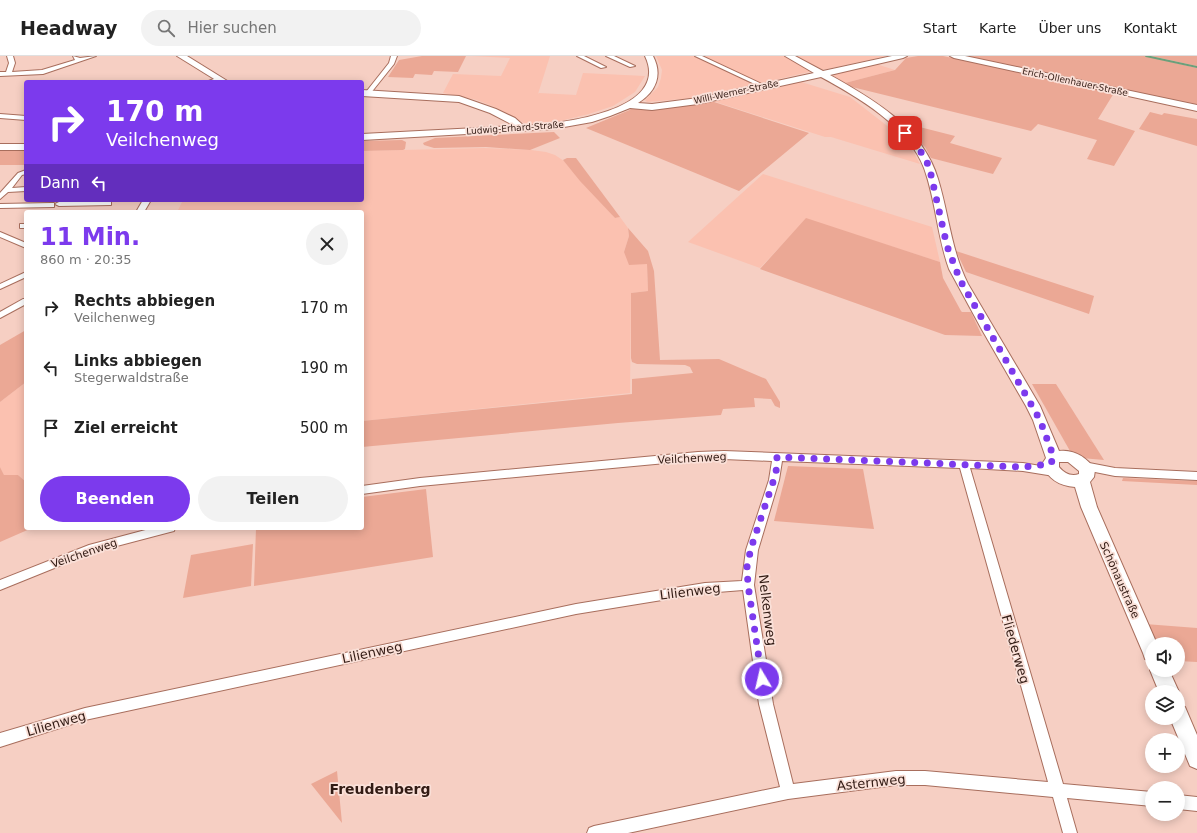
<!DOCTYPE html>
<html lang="de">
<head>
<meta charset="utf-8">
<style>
  :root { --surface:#fff; --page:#f2f2f2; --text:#222; --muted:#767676; --line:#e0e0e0; --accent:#7c3aed }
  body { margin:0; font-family:"DejaVu Sans",sans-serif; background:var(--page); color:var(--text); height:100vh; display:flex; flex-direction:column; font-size:15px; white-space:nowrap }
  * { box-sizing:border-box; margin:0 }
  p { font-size:13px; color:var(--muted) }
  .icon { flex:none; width:22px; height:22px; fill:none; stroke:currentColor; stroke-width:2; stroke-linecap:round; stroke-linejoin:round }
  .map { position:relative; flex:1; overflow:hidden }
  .drawer { position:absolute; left:24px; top:154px; width:340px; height:320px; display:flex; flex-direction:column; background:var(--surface); border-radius:4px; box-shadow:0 2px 10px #0003 }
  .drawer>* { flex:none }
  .hud { position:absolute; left:24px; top:24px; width:340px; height:122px; border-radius:4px; box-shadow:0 2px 10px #0003; background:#7c3aed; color:#fff; overflow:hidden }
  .controls { position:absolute; left:1145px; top:581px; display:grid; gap:8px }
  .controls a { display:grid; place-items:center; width:40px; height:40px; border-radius:50%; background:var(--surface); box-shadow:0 2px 10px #0003; font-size:20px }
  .pin { position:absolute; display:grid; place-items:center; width:34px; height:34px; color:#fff; margin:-17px; border-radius:8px; box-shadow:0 2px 6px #0006 }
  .me { position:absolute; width:44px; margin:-22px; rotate:351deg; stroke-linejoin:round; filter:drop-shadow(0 0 3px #0008) }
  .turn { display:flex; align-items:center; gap:14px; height:84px; padding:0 16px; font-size:18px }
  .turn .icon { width:52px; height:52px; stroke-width:2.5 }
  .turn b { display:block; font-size:28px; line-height:34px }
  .then { display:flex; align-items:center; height:38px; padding:0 16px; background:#0003; gap:8px; font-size:15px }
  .round { display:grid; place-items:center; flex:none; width:42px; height:42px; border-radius:21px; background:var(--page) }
  .summary { display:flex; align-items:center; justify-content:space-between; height:68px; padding:0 16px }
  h1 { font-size:24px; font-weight:800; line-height:30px; color:var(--accent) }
  .cta { display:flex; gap:8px; margin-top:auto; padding:8px 16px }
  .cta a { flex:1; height:46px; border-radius:24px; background:var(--accent); color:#fff; font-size:16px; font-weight:800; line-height:46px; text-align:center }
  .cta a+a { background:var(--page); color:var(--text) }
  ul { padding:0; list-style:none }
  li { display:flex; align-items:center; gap:12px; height:60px; padding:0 16px }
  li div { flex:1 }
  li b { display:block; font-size:15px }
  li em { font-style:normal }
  header { display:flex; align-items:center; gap:24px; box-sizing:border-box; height:56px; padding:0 20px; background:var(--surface); border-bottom:1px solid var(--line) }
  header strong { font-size:19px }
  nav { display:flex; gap:22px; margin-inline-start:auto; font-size:14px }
  .search { width:280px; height:36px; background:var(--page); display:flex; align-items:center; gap:10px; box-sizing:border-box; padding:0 14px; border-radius:22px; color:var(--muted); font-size:15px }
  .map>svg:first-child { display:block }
  .built { fill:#fbc1b0 }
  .green { fill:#eba895 }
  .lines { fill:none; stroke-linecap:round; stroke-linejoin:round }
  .stream { stroke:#6b9f7a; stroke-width:2 }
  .street-casing { stroke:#a86e5d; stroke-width:2 }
  .secondary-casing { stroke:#a86e5d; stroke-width:2 }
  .street { fill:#fff; fill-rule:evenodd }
  .secondary { fill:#fff; fill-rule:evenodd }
  .route { stroke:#7c3aed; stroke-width:7; stroke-dasharray:0 12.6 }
  .labels { text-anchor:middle; stroke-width:3.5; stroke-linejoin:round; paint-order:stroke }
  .far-street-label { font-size:9px; fill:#321b14; stroke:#fae0d8 }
  .street-label { font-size:11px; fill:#321b14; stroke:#fae0d8 }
  .near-street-label { font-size:13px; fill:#321b14; stroke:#fae0d8 }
  .near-neighbourhood-label { font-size:14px; font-weight:bold; fill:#321b14; stroke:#fae0d8 }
</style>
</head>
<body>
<header>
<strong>Headway</strong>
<div class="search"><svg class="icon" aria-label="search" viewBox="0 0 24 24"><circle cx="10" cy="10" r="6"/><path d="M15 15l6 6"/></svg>Hier suchen</div>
<nav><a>Start</a><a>Karte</a><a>Über uns</a><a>Kontakt</a></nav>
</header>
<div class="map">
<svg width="1197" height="777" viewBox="0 0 1197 777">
  <rect width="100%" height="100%" fill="#f6cfc3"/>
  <!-- built -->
  <g class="built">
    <polygon points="472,0 550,0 538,38 539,37 576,39 583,17 645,20 635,36 613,50 589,58 560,65 530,68 524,67 497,52 477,44 443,37 453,18 501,20 510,2"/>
    <polygon points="656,0 887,0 827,13 810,15 809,16 694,42 647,46 645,44 658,31 661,22 662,14"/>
    <polygon points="876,8 895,14 845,27 834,20 835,18"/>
    <polygon points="798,25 850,41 908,86 920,108 831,81 825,81 713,45"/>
    <polygon points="484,92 531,94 546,96 555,99 564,105 615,162 620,161 628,172 629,180 624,196 647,207 648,235 631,237 630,337 362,365 362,156 177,156 183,144 362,144 362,95"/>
    <polygon points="763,118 932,171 940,206 806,163 760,212 688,186"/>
    <polygon points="26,326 26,426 18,419 4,419 0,411 0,346"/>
  </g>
  <!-- green -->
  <g class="green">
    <polygon points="422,0 466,0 458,16 434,15 432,19 415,18 413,22 388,21 399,4"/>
    <polygon points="918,0 943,0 1114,37 1098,63 1135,75 1114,110 1087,103 1097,84 1038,68 1031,75 852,31 845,27 895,14 906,2"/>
    <polygon points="965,0 1145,0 1197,12 1197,49"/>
    <polygon points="1151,0 1197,0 1197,10"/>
    <polygon points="711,45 809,77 739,135 586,72 632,53 668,52"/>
    <polygon points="1150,56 1162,59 1164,57 1197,63 1197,90 1139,73"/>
    <polygon points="896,65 955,80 950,87 1002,102 993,118 931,102 925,91"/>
    <polygon points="554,76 560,82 530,94 486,91 434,92 424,89 423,87 435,82"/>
    <polygon points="402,84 406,86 405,93 403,94 362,95 362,85"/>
    <rect x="0" y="95" width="26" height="14"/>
    <polygon points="567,102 576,102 620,161 615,162 580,125 563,104"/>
    <polygon points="806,162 940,206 943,222 961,255 962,256 971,256 982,280 945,279 760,213"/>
    <polygon points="628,172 648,195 654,215 660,304 719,303 766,323 780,346 780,352 775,350 771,343 754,342 755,351 723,353 721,359 618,367 362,391 362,365 632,338 632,323 693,317 690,311 685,309 637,308 632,306 631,302 631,237 648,235 647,208 629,209 624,196 629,180"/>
    <polygon points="956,195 1094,240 1089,258 966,216"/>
    <polygon points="26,274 26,326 0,346 0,289"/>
    <polygon points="1032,328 1056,328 1104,404 1081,402 1070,395"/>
    <polygon points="788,410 863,413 874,473 774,465"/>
    <polygon points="0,411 4,419 18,419 26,426 26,472 32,472 0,486"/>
    <polygon points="1123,422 1197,425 1197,429 1122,425"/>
    <polygon points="426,433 433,501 254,530 256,472 362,472 362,441"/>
    <polygon points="253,488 251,530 183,542 191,499"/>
    <polygon points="1145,568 1197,572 1197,606 1178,605 1178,588 1154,588"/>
    <polygon points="337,715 342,767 311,728"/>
  </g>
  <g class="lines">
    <!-- stream -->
    <polyline class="stream" points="1146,0 1197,11"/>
    <defs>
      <g id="street">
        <polygon points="7,0 13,0 15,7 12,16 42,14 75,4 73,0 80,2 96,0 43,18 0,20 0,16 6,16 9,7"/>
        <polygon points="391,0 397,0 394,8 370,38 366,38 366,36 389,7"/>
        <polygon points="577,0 584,0 606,11 601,12"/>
        <polygon points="606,0 614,0 635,10 630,11"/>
        <polygon points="695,0 702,0 766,30 761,31"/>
        <polygon points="219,21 222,23 221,24 206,26"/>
        <polygon points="0,58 26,60 26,64 0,62"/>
        <polygon points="26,114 26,118 22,119 12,132 26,131 26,135 8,136 0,143 0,137 18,117"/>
        <polygon points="143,144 151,144 144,156 136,156"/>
        <polygon points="108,145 111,145 111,149 59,150 55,148 59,146"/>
        <polygon points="51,147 54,147 54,151 0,152 0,148"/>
        <rect x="20" y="168" width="6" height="4"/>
        <polygon points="0,176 26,187 26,192 0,181"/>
        <polygon points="26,216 26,221 0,233 0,228"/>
        <polygon points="23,243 26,243 26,248 0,262 0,256"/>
        <path d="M724,395L1023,407L1058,413L1059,416L1058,419L1054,420L1023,415L970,412L1063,728L1152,736V750L1067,742L1077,777H1063L1053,741L925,729H896L788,743L628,777H587L589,772L594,770L780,731L759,648L743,534L705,537L576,558L85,664L0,691V677L85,652L576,548L705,527L742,525L746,494L769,424L772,405L724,403L698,404L420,430L362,438V430L420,422L698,396ZM782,405L960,412L1048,726L925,715H896L793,728L773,648L754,529L758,494L779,424Z"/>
        <polygon points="1084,406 1115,412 1197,416 1197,424 1115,420 1080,413 1079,410 1080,407"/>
        <polygon points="153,472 175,472 174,475 170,476 94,496 0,534 0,524 89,489"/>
        <polygon points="1178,739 1197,741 1197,755 1178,753"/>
      </g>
      <g id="secondary">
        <polygon points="177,0 187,0 229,26 219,26"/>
        <path d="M645,0H653C663,19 656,36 638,47L652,48L698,42L814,17L785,0H795L823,15L892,0H907L903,2L830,19C873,43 923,72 938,123C949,159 951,194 968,228L1040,350L1059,395C1074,393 1088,402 1095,414L1094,421L1090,426L1097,451L1157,588H1152V605L1145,603L1143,597L1081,451L1075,431C1059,430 1048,423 1042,408L1046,402L1033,364L1026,350L981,272L949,213C937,180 936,145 924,112C909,71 858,41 821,21L698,48L652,54L630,52L610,60L592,66L553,73L362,84V78L515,70L490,57L459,46L362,40V34L459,40L496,53L515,62L524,70C558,68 672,56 645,0ZM1059,406H1068L1079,415V418C1071,421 1064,417 1059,411Z"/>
        <polygon points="950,0 965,0 1197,49 1197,55 954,2"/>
        <rect x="0" y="88" width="26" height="6"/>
        <polygon points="1152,609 1152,614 1169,614 1179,636 1178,638 1178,636 1159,636 1150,614"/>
        <polygon points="1178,649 1185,651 1197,679 1197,713 1190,710 1170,662 1178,662"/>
      </g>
    </defs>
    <!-- street casing -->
    <use href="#street" class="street-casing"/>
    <!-- secondary casing -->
    <use href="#secondary" class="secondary-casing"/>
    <!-- street -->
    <use href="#street" class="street"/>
    <!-- secondary -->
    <use href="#secondary" class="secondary"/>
  </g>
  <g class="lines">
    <!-- route -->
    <polyline class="route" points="762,623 748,529 747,511 751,492 776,417 777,401 1023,411 1050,408 1054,402 1040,364 960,224 947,190 929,110 917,89 905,77"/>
  </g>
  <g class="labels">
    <!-- far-street labels -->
    <g class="far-street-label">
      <text transform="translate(1075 26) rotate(12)" y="3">Erich-Ollenhauer-Straße</text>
      <text transform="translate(736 36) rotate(-12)" y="3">Willi-Werner-Straße</text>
      <text transform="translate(515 72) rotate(-4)" y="3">Ludwig-Erhard-Straße</text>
    </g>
    <!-- street labels -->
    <g class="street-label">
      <text transform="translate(692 402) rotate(-3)" y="4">Veilchenweg</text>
      <text transform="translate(84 497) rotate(-19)" y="4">Veilchenweg</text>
      <text transform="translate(1120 524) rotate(66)" y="4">Schönaustraße</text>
    </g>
    <!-- near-street labels -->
    <g class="near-street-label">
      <text transform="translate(690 535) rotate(-7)" y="5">Lilienweg</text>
      <text transform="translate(768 554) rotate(83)" y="5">Nelkenweg</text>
      <text transform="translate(1016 593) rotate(74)" y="5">Fliederweg</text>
      <text transform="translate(372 596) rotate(-12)" y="5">Lilienweg</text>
      <text transform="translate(56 667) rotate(-16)" y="5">Lilienweg</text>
      <text transform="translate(871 726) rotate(-6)" y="5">Asternweg</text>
    </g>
    <!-- near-neighbourhood labels -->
    <g class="near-neighbourhood-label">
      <text x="380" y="738">Freudenberg</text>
    </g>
  </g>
</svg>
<div class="controls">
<a><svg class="icon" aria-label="sound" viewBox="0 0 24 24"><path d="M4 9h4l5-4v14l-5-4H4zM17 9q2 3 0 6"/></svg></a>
<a><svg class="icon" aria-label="layers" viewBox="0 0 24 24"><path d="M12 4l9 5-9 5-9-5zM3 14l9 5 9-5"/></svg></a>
<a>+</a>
<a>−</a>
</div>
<div class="pin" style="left:905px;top:77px;background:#d93025"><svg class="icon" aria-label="arrive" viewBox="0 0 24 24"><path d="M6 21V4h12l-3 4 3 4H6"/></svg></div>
<svg class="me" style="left:762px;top:623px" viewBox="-20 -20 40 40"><circle r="17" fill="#7c3aed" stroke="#fff" stroke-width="3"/><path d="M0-11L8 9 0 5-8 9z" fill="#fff"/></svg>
<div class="hud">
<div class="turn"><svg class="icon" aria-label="right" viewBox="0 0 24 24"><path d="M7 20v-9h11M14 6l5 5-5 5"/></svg><div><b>170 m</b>Veilchenweg</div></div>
<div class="then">Dann<svg class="icon" aria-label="left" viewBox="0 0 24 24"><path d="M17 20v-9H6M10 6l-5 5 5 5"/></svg></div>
</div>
<section class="drawer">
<div class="summary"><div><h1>11 Min.</h1><p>860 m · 20:35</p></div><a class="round"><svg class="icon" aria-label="close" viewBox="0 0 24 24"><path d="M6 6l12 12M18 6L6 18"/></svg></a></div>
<ul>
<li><svg class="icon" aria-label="right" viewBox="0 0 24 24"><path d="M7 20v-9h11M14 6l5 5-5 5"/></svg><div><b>Rechts abbiegen</b><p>Veilchenweg</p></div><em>170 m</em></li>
<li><svg class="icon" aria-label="left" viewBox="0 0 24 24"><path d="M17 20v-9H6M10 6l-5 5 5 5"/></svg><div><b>Links abbiegen</b><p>Stegerwaldstraße</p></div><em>190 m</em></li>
<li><svg class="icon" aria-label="arrive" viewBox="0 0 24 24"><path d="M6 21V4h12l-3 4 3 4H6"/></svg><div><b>Ziel erreicht</b></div><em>500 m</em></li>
</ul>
<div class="cta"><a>Beenden</a><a>Teilen</a></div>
</section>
</div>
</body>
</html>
